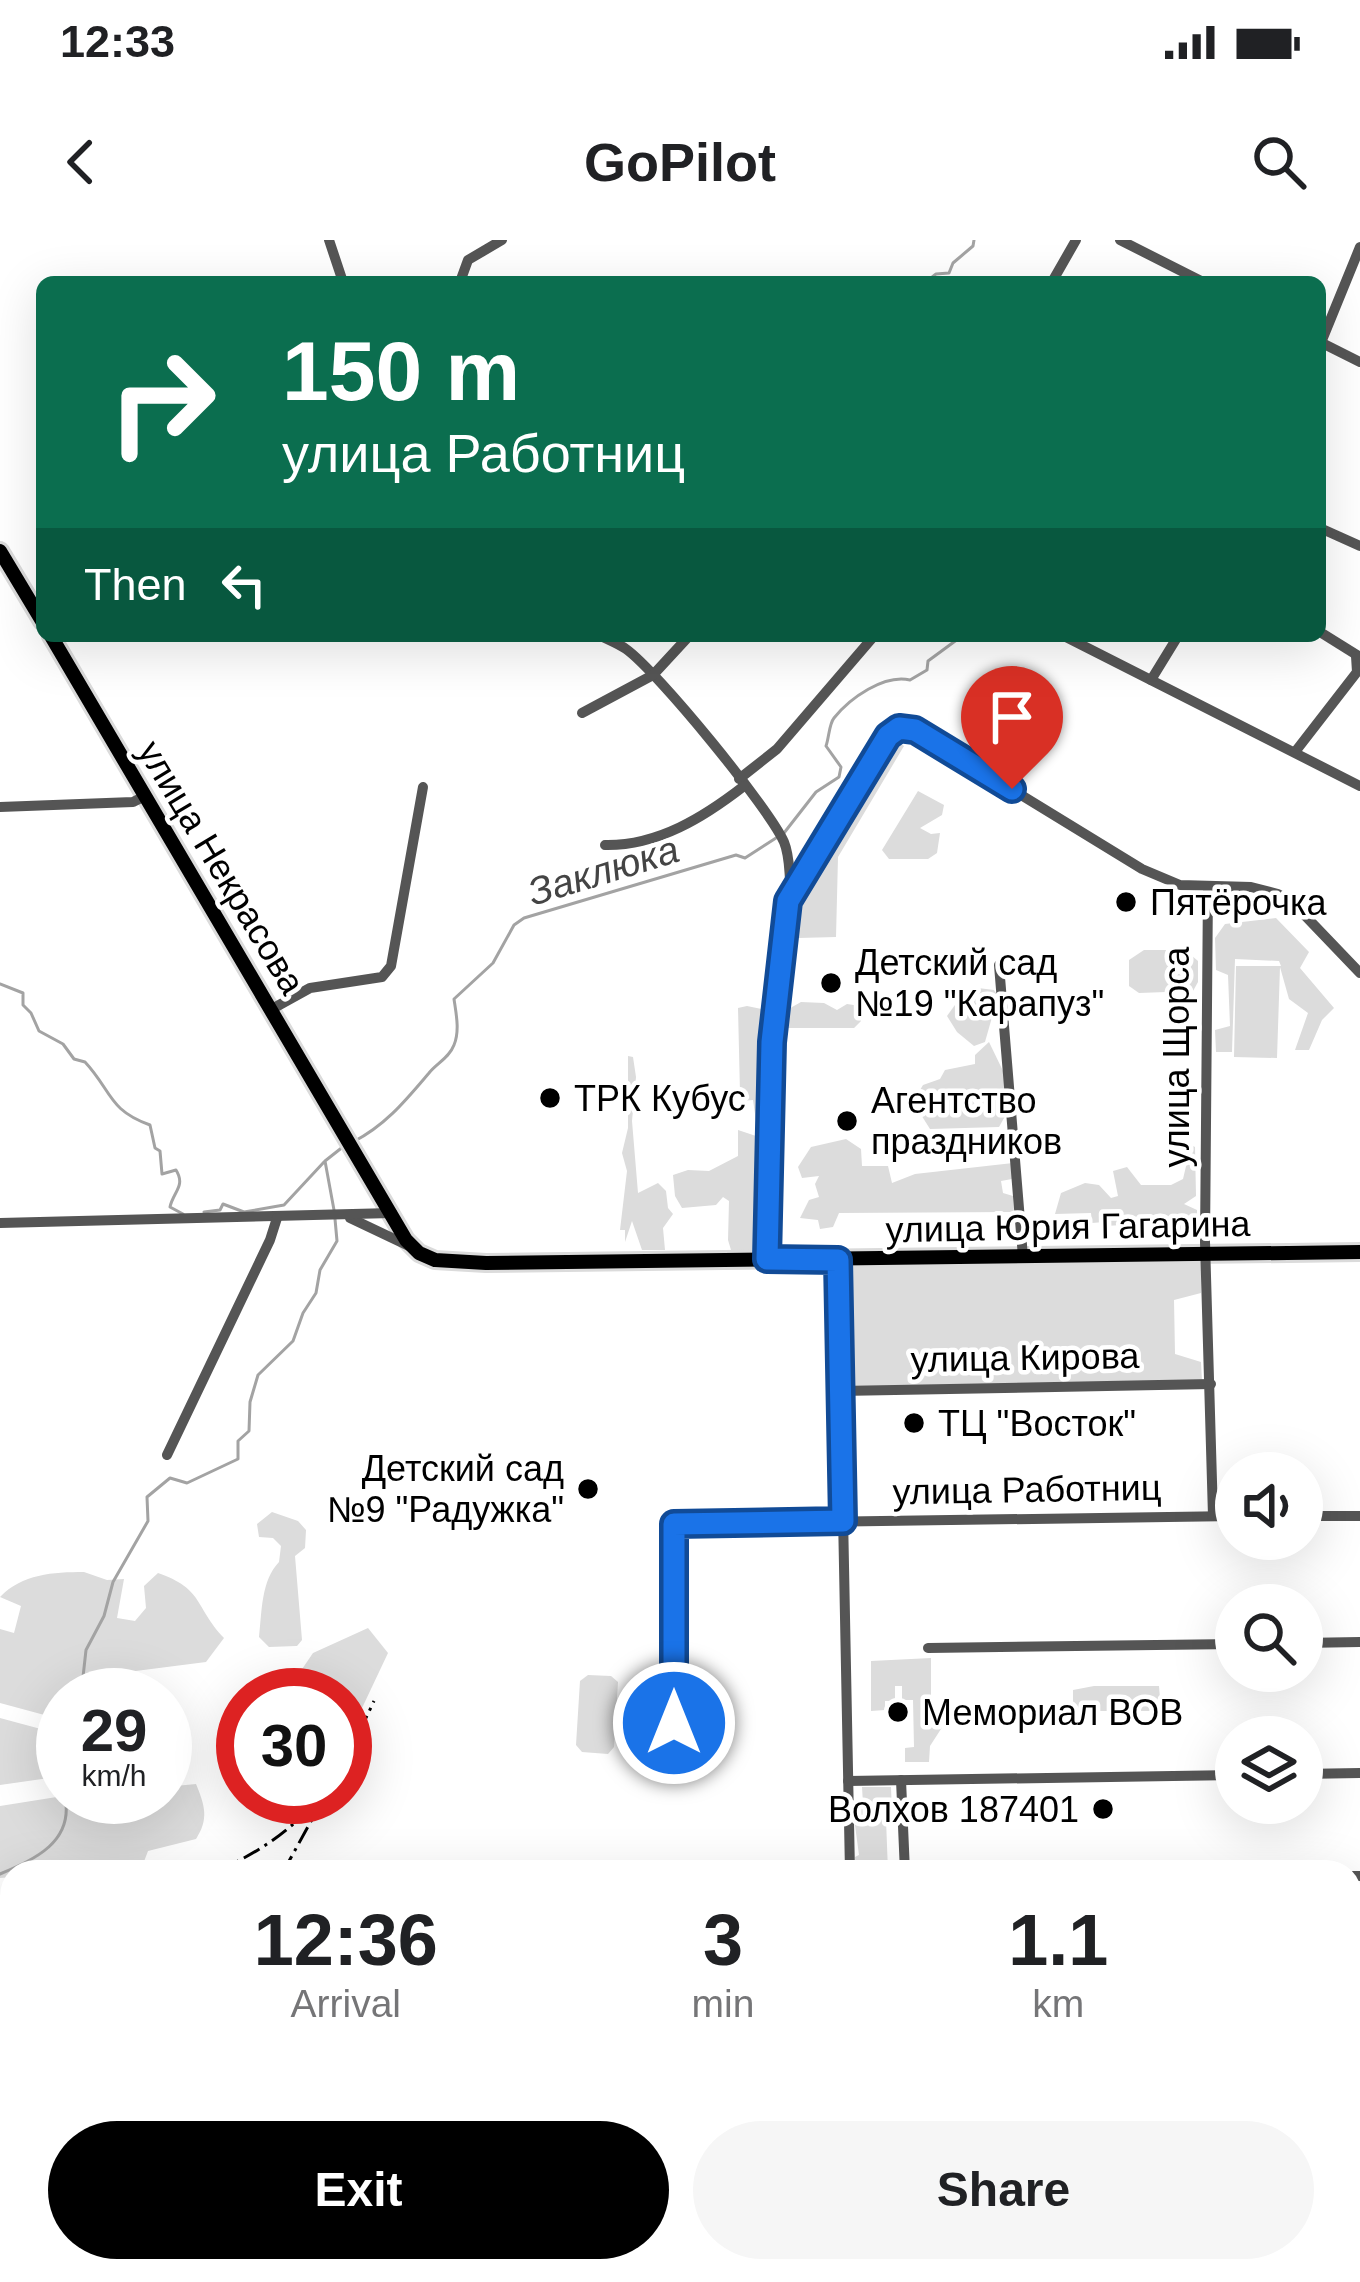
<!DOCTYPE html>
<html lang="en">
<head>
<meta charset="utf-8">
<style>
  :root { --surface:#fff; --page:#f6f6f6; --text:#202124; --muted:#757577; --accent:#000 }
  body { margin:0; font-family:Arial,sans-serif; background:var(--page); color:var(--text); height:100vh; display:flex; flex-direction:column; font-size:45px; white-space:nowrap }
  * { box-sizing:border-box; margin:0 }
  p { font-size:39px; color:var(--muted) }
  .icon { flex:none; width:66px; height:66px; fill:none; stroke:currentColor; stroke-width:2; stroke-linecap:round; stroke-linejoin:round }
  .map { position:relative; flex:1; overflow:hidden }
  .side { position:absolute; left:0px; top:1620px; width:1362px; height:423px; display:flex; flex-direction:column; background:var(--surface); border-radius:36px 36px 0 0; box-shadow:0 12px 48px #0002 }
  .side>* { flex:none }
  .banner { position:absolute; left:36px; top:36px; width:1290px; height:366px; border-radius:18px; box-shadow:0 12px 48px #0002; background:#0b6e4f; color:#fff; overflow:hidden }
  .tools { position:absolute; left:1215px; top:1212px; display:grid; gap:24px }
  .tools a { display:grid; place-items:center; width:108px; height:108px; border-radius:50%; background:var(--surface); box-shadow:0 12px 48px #0002; font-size:60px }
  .speed { position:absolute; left:36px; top:1428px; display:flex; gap:24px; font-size:60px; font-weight:700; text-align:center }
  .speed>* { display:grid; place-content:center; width:156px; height:156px; border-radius:50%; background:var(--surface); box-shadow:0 12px 48px #0002; line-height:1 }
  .speed small { font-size:30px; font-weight:400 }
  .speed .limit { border:18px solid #d22; background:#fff; color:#111 }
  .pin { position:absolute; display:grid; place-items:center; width:102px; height:102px; color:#fff; margin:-123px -51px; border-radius:50% 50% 50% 0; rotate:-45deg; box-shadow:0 0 12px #0007 }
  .pin .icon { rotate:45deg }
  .me { position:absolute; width:132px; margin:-66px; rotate:0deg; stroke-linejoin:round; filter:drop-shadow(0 0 9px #0008) }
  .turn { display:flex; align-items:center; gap:42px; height:252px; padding:0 48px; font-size:54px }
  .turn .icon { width:156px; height:156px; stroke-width:2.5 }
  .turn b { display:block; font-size:84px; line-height:102px }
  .then { display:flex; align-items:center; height:114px; padding:0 48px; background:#0003; gap:24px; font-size:45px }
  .eta { display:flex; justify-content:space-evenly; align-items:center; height:204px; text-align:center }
  .eta b { font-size:72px; font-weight:700; line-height:84px }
  .cta { display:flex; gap:24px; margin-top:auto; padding:24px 48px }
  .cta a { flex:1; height:138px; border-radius:72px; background:var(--accent); color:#fff; font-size:48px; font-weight:700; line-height:138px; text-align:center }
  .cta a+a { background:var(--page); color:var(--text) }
  .status { display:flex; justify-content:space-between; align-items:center; height:84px; padding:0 60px; background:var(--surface); direction:ltr }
  .status svg { height:33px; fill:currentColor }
  header { display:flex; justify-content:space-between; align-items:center; height:156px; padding:0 48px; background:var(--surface); font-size:54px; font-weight:700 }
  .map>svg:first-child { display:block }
  .green { fill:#dcdcdc }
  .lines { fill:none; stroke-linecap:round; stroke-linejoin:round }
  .stream { stroke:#a3a3a3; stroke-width:3 }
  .major-casing { stroke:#dbdbdb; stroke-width:20 }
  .minor { stroke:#555; stroke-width:10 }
  .major { stroke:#000; stroke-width:14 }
  .rail { stroke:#000; stroke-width:3; stroke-dasharray:18 6 3 6; stroke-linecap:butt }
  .route-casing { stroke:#114b97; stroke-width:30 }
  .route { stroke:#1a73e8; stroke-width:21 }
  .poi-dot { fill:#000; stroke:#fff; stroke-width:4.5 }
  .labels { text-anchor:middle; stroke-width:9; stroke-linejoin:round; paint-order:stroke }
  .street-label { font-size:36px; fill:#000; stroke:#fff }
  .poi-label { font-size:36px; fill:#000; stroke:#fff; text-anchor:start }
  .water-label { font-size:39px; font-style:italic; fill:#444; stroke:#fff }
</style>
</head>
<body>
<div class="status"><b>12:33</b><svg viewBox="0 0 49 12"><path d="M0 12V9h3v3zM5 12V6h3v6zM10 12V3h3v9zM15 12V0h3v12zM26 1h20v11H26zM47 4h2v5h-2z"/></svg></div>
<header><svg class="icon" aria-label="back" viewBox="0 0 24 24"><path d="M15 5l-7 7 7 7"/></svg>GoPilot<svg class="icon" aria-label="search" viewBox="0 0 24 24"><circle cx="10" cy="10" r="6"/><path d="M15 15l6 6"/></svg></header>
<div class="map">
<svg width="1360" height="2042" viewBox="0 0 1360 2042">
  <rect width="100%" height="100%" fill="#fff"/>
  <!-- green -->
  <g class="green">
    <polygon points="892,498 904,506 838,617 836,697 799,698 788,683 791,669"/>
    <polygon points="918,551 944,565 942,575 920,588 931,594 940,593 937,613 928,619 889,619 882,610"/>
    <polygon points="1276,678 1309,712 1300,728 1334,768 1322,780 1309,810 1295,810 1308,773 1289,759 1280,727 1277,818 1234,817 1236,726 1281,726 1279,721 1235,719 1232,812 1216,812 1215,790 1230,786 1228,735 1216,730 1215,698 1225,684"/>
    <polygon points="1144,710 1185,710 1198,721 1198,742 1193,751 1139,753 1129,746 1129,720"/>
    <polygon points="978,748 994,750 998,756 985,802 974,806 957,792 947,776 960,758"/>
    <polygon points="801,762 824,763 837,770 847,764 860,766 861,781 854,788 787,788 785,771"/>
    <polygon points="747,766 771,771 765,880 756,881 753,860 741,861 740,853 738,768"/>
    <polygon points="989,802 1004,833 1009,869 999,887 930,889 913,862 923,845 940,839 945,830 975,824 975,815"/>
    <polygon points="628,816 633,817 636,837 632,881 638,953 658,943 666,951 668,968 673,974 663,988 665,1010 642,1010 632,981 625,1002 625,990 620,990 627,931 622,913 628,888"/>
    <polygon points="738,890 762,898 763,998 752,1010 731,1010 728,1000 729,961 723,957 716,965 682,968 675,956 673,935 688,930 709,931 738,916"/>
    <polygon points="846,899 861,909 862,926 888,926 892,943 915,934 1013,923 1012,939 1001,941 1003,953 1013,956 1014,972 839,973 833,987 820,989 818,980 800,978 809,960 819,957 815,944 819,936 802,938 798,927 811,907"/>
    <polygon points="1191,905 1195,907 1196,956 1184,964 1197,970 1197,996 1179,997 1178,982 1105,986 1104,982 1092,983 1091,973 1055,974 1061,953 1085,943 1099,945 1111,958 1118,956 1113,931 1127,927 1141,945 1171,945 1183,939"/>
    <polygon points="1201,1022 1201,1053 1174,1060 1175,1114 1201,1122 1202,1141 848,1149 846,1027"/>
    <path d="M272,1272L298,1281L306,1290L305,1308L295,1316L302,1400L297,1406L269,1407L259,1397C262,1371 261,1341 279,1322L281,1306L273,1298L259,1297L257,1284Z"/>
    <path d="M84,1332L107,1340L124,1339L117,1378L135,1381L146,1368L144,1346L158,1333C204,1349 194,1366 224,1398L206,1422L120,1433L104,1455H63V1480L0,1463V1389L14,1393L21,1366L0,1357C22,1334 53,1332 84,1332Z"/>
    <polygon points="368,1388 388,1413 345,1504 345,1455 275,1455 296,1438 313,1413"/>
    <polygon points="931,1418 931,1475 950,1475 930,1506 929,1522 905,1522 905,1508 914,1507 913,1460 902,1460 902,1446 895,1446 895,1461 885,1461 885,1470 871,1471 871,1421"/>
    <polygon points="588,1435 611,1436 618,1442 614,1507 608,1514 582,1512 576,1505 580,1441"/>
    <polygon points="1094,1446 1159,1446 1161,1471 1073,1471 1073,1450"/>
    <polygon points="0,1478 63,1495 63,1536 0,1545"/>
    <path d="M196,1544C205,1566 209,1579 196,1599L148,1611L140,1632H12V1637L0,1638V1566L63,1556L165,1557V1547Z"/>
    <polygon points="862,1547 891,1547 892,1573 886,1579 888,1632 856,1632 855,1617 859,1615 852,1563 863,1564"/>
  </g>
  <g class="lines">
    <!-- stream -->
    <g class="stream">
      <polyline points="926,42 936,34 949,33 953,23 973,6 974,0"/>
      <path d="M784,593L816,552L839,537L841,527L826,506C829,498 829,484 834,478C850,458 884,434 910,440L927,430L928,421L962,396"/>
      <path d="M0,744L23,753V765L31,773L39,791L63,804L74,819L85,822C112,851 108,870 150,885L155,908L160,911L162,934L176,930C186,946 173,952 170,967L183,974"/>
      <path d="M353,902C386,885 406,860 429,833C437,823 449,818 454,805C460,791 456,773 454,759L493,723L514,685L524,678L736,615L745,618L776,598"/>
      <polyline points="334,970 325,921 344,906"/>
      <polyline points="204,972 220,970 223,964 244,972 284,965 324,922"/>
      <polyline points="81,1455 86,1410 104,1376 113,1342 148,1281 147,1257 170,1238 187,1243 238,1219 238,1201 249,1191 250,1162 258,1135 293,1101 303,1073 316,1053 320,1030 337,1001 335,979"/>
      <polyline points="63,1543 63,1550"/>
      <path d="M0,1634C35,1619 74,1602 65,1557"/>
    </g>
    <defs>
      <g id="major">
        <polyline points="0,311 42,381"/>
        <polyline points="51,396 406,1000 419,1013 435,1020 486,1023 1360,1012"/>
      </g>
    </defs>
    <!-- major casing -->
    <use href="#major" class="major-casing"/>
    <!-- minor -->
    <g class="minor">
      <polyline points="329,0 343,42"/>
      <polyline points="1120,0 1203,42"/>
      <polyline points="460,42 468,20 502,0"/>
      <polyline points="1052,42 1076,0"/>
      <polyline points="1320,102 1360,122"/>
      <polyline points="1320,105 1360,7"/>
      <polyline points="1320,288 1360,306"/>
      <polyline points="1320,392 1360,417"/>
      <path d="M601,396C609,400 619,404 626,409C657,431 769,568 784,602C789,614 789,627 790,639L772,802L767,1019"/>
      <polyline points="1064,396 1360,546"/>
      <polyline points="1284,396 1287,396"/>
      <polyline points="1151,440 1178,396"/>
      <polyline points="582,473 653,435 689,396"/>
      <polyline points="1295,512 1357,432 1356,416"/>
      <polyline points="739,539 777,509 874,396"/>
      <polyline points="0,567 133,562 145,556"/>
      <path d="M605,605C658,606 704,577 744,546"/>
      <polyline points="1208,647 1205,1002 1213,1276"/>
      <polyline points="787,661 888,495 900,488 915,490 1142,629 1180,645 1251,647 1278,654 1292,662 1360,733"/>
      <polyline points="999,725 1023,1017"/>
      <polyline points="272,769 310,748 382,737 391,726 423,547"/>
      <polyline points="350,978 409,1006"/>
      <polyline points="0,983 392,973"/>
      <polyline points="838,1020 850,1632"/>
      <polyline points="840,1151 1211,1144"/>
      <polyline points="167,1215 270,1000 277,978"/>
      <polyline points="1302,1276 1360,1276"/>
      <polyline points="1302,1403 1360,1402"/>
      <polyline points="928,1408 1236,1404"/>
      <polyline points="675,1525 674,1284 1236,1276"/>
      <polyline points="1302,1534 1360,1533"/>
      <polyline points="901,1540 905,1632"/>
      <polyline points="848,1541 1236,1535"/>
      <polyline points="1350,1636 1360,1636"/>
      <polyline points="0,1839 12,1839"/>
    </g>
    <!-- major -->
    <use href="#major" class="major"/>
    <!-- rail -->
    <g class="rail">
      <polyline points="345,1522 374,1461"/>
      <path d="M214,1632C253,1616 293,1591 318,1557"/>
      <polyline points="283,1632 315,1574"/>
      <polyline points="0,1668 12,1667"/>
      <polyline points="0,1694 12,1693"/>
      <polyline points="1350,1821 1360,1821"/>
      <polyline points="1350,1857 1360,1857"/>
      <polyline points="0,1863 12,1861"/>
      <polyline points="0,1885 12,1884"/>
      <polyline points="1350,1905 1360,1903"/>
      <polyline points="1350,1929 1352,1928"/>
      <polyline points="1047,2042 1064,2031"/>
      <polyline points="1108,2042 1132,2031"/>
      <polyline points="1189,2042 1200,2031"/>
      <polyline points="1212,2042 1233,2031"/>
    </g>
  </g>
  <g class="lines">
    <defs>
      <polyline id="route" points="674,1483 674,1284 843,1281 838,1020 767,1019 772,802 788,661 888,496 899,488 915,490 1012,549"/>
    </defs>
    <!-- route casing -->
    <use href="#route" class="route-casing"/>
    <!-- route -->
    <use href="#route" class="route"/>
  </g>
  <!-- markers -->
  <g class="poi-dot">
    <circle cx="1126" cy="662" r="12"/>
    <circle cx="831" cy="743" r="12"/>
    <circle cx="550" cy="858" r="12"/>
    <circle cx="847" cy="881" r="12"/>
    <circle cx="914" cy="1183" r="12"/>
    <circle cx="588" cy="1249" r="12"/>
    <circle cx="898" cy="1472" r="12"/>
    <circle cx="1103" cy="1569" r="12"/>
  </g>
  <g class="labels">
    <!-- street labels -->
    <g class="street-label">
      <text transform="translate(222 627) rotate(59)" y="13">улица Некрасова</text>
      <text transform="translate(1176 817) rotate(-90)" y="13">улица Щорса</text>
      <text transform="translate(1068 986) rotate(-1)" y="13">улица Юрия Гагарина</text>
      <text transform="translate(1025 1117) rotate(-1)" y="13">улица Кирова</text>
      <text transform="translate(1027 1249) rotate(-1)" y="13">улица Работниц</text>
    </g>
    <!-- poi labels -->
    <g class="poi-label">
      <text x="1150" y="675">Пятёрочка</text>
      <text x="855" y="735">Детский сад<tspan x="855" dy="41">№19 "Карапуз"</tspan></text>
      <text x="574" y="871">ТРК Кубус</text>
      <text x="871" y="873">Агентство<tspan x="871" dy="41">праздников</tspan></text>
      <text x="938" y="1196">ТЦ "Восток"</text>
      <text x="564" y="1241" text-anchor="end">Детский cад<tspan x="564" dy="41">№9 "Радужка"</tspan></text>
      <text x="922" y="1485">Мемориал ВОВ</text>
      <text x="1079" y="1582" text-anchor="end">Волхов 187401</text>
    </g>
    <!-- water labels -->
    <g class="water-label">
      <text transform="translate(603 630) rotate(-17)" y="14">Заклюка</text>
    </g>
  </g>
</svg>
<div class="tools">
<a><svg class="icon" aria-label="sound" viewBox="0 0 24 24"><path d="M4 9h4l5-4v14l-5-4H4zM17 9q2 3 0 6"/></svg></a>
<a><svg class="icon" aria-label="search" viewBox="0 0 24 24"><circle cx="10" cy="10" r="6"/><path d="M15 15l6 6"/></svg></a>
<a><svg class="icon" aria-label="layers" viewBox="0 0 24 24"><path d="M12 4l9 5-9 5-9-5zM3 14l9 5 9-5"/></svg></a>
</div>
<div class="speed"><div>29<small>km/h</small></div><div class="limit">30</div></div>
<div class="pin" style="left:1012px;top:549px;background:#d93025"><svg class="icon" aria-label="arrive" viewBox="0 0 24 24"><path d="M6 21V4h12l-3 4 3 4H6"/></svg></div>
<svg class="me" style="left:674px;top:1483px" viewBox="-20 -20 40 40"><circle r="17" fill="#1a73e8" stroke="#fff" stroke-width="3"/><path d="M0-11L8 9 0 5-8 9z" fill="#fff"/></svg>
<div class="banner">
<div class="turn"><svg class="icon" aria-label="right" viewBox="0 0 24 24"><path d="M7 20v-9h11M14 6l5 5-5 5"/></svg><div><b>150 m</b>улица Работниц</div></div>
<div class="then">Then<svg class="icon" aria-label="left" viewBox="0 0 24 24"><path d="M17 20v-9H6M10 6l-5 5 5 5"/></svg></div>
</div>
<section class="side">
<div class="eta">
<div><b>12:36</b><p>Arrival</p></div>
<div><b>3</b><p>min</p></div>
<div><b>1.1</b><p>km</p></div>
</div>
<div class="cta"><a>Exit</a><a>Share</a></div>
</section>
</div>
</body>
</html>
